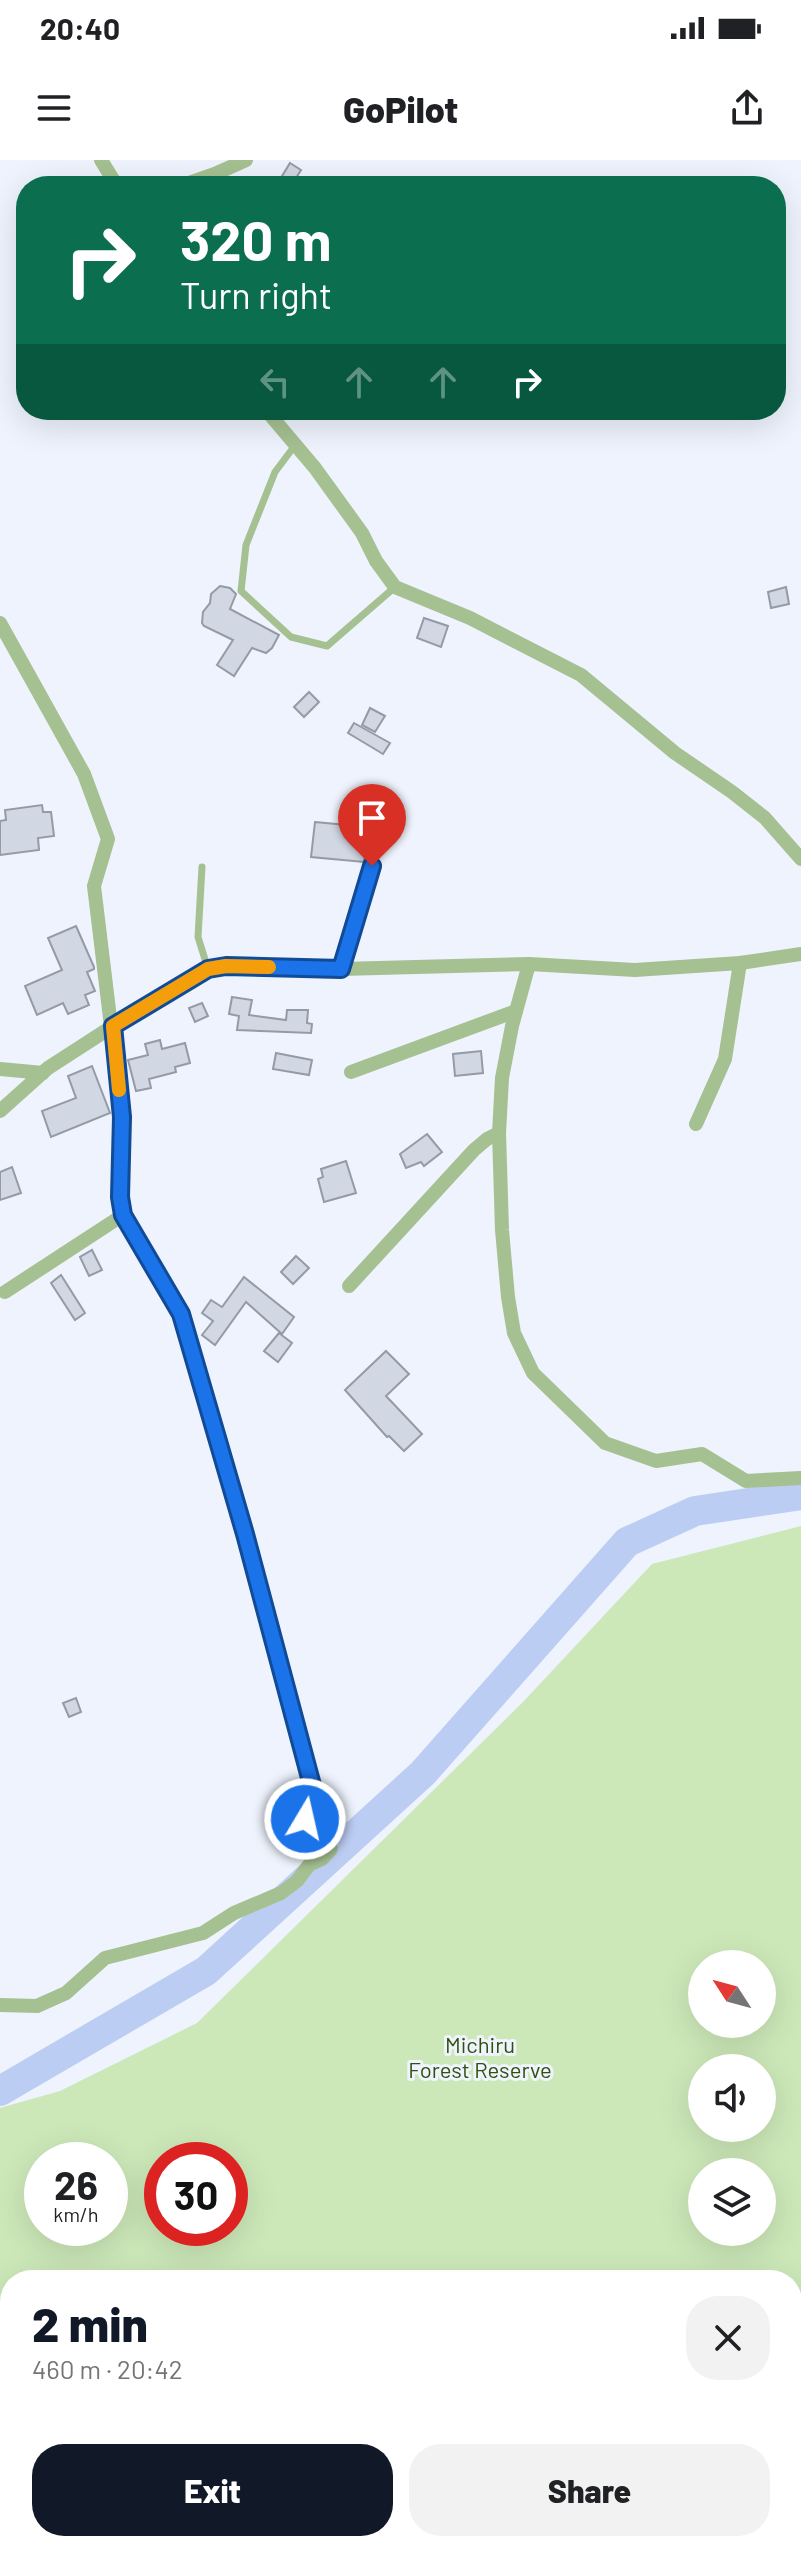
<!DOCTYPE html>
<html lang="en">
<head>
<meta charset="utf-8">
<style>
  :root { --surface:#fff; --page:#f2f2f2; --text:#202124; --muted:#757577; --accent:#111827 }
  body { margin:0; font-family:Barlow,sans-serif; background:var(--page); color:var(--text); height:100vh; display:flex; flex-direction:column; font-size:30px; white-space:nowrap }
  * { box-sizing:border-box; margin:0 }
  p { font-size:26px; color:var(--muted) }
  .icon { flex:none; width:44px; height:44px; fill:none; stroke:currentColor; stroke-width:2; stroke-linecap:round; stroke-linejoin:round }
  .map { position:relative; flex:1; overflow:hidden }
  .panel { position:absolute; left:0px; top:2110px; width:802px; height:282px; display:flex; flex-direction:column; background:var(--surface); border-radius:32px 32px 0 0; box-shadow:0 8px 32px #0002 }
  .panel>* { flex:none }
  .top-card { position:absolute; left:16px; top:16px; width:770px; height:244px; border-radius:32px; box-shadow:0 8px 32px #0002; background:#0b6e4f; color:#fff; overflow:hidden }
  .needle { width:52px; rotate:306deg }
  .buttons { position:absolute; left:688px; top:1790px; display:grid; gap:16px }
  .buttons a { display:grid; place-items:center; width:88px; height:88px; border-radius:50%; background:var(--surface); box-shadow:0 8px 32px #0002; font-size:40px }
  .speed { position:absolute; left:24px; top:1982px; display:flex; gap:16px; font-size:40px; font-weight:700; text-align:center }
  .speed>* { display:grid; place-content:center; width:104px; height:104px; border-radius:50%; background:var(--surface); box-shadow:0 8px 32px #0002; line-height:1 }
  .speed small { font-size:20px; font-weight:400 }
  .speed .limit { border:12px solid #d22; background:#fff; color:#111 }
  .pin { position:absolute; display:grid; place-items:center; width:68px; height:68px; color:#fff; margin:-82px -34px; border-radius:50% 50% 50% 0; rotate:-45deg; box-shadow:0 0 8px #0007 }
  .pin .icon { rotate:45deg }
  .me { position:absolute; width:88px; margin:-44px; rotate:9deg; stroke-linejoin:round; filter:drop-shadow(0 0 6px #0008) }
  .turn { display:flex; align-items:center; gap:28px; height:168px; padding:0 32px; font-size:36px }
  .turn .icon { width:104px; height:104px; stroke-width:2.5 }
  .turn b { display:block; font-size:56px; line-height:68px }
  .lanes { display:flex; align-items:center; height:76px; padding:0 32px; background:#0003; justify-content:center; gap:40px; direction:ltr }
  .lanes .off { opacity:.35 }
  .round { display:grid; place-items:center; flex:none; width:84px; height:84px; border-radius:32px; background:var(--page) }
  .summary { display:flex; align-items:center; justify-content:space-between; height:136px; padding:0 32px }
  h1 { font-size:48px; font-weight:800; line-height:60px; color:var(--accent) }
  .primary-button { display:flex; gap:16px; margin-top:auto; padding:16px 32px }
  .primary-button a { flex:1; height:92px; border-radius:32px; background:var(--accent); color:#fff; font-size:32px; font-weight:800; line-height:92px; text-align:center }
  .primary-button a+a { background:var(--page); color:var(--text) }
  .status { display:flex; justify-content:space-between; align-items:center; height:56px; padding:0 40px; background:var(--surface); direction:ltr }
  .status svg { height:22px; fill:currentColor }
  header { display:flex; justify-content:space-between; align-items:center; height:104px; padding:0 32px; background:var(--surface); font-size:36px; font-weight:800 }
  .map>svg:first-child { display:block }
  .green { fill:#cce8b8; fill-rule:evenodd }
  .lines { fill:none; stroke-linecap:round; stroke-linejoin:round }
  .river { stroke:#bccdf4; stroke-width:30 }
  .building { fill:#d1d7e3; stroke:#949aa6; stroke-width:2 }
  .path { stroke:#767980; stroke-width:3; stroke-dasharray:2 6; stroke-linecap:butt }
  .lane { stroke:#a5c091; stroke-width:7 }
  .street { stroke:#a5c091; stroke-width:14 }
  .route-casing { stroke:#114b97; stroke-width:20 }
  .route { stroke:#1a73e8; stroke-width:14 }
  .slow { stroke:#f59e0b; stroke-width:14 }
  .labels { text-anchor:middle; stroke-width:6; stroke-linejoin:round; paint-order:stroke }
  .park-label { font-size:22px; fill:#30500c; stroke:#eef3fd }
</style>
</head>
<body>
<div class="status"><b>20:40</b><svg viewBox="0 0 49 12"><path d="M0 12V9h3v3zM5 12V6h3v6zM10 12V3h3v9zM15 12V0h3v12zM26 1h20v11H26zM47 4h2v5h-2z"/></svg></div>
<header><svg class="icon" aria-label="menu" viewBox="0 0 24 24"><path d="M4 6h16M4 12h16M4 18h16"/></svg>GoPilot<svg class="icon" aria-label="share" viewBox="0 0 24 24"><path d="M12 15V3M7 8l5-5 5 5M5 13v7h14v-7"/></svg></header>
<div class="map">
<svg width="801" height="2391" viewBox="0 0 801 2391">
  <rect width="100%" height="100%" fill="#eef3fd"/>
  <!-- green -->
  <path class="green" d="M801,1366V2391H0V1948L60,1931L197,1863L522,1543L652,1404ZM702,1804H762V1864H702ZM702,1908H762V1968H702ZM42,2000H110V2068H42ZM162,2000H230V2068H162ZM702,2012H762V2072H702ZM10,2120H792V2382H10Z"/>
  <g class="lines">
    <!-- river -->
    <polyline class="river" points="0,1931 206,1811 423,1613 627,1382 695,1351 801,1335"/>
  </g>
  <!-- building -->
  <g class="building">
    <polygon points="290,3 301,10 291,26 286,26 279,21"/>
    <polygon points="220,426 230,428 236,434 230,449 279,475 272,488 266,493 252,488 234,516 217,505 233,480 204,466 202,463 203,452 210,443 211,434"/>
    <polygon points="786,427 789,444 771,448 768,432"/>
    <polygon points="424,458 448,466 441,487 417,478"/>
    <polygon points="309,532 319,542 304,557 294,547"/>
    <polygon points="370,548 385,556 375,572 362,565"/>
    <polygon points="354,563 390,583 383,594 348,573"/>
    <polygon points="42,645 43,652 51,652 54,676 38,678 39,690 0,695 0,661 6,660 5,650"/>
    <polygon points="315,662 368,667 364,702 311,697"/>
    <polygon points="76,766 94,807 94,809 87,812 95,831 85,835 89,845 68,854 63,843 37,855 25,826 62,810 48,778"/>
    <polygon points="232,837 252,840 249,855 286,860 287,850 308,850 307,863 312,864 311,873 237,870 239,856 229,854"/>
    <polygon points="202,843 208,856 195,862 189,848"/>
    <polygon points="160,880 162,889 185,883 190,903 175,907 176,912 149,919 151,928 136,931 128,900 148,895 145,884"/>
    <polygon points="481,891 483,913 455,916 453,894"/>
    <polygon points="276,893 312,900 309,915 273,909"/>
    <polygon points="92,906 110,953 51,977 42,951 76,938 68,916"/>
    <polygon points="427,974 442,992 424,1006 421,1002 406,1008 400,994"/>
    <polygon points="346,1001 356,1033 324,1042 318,1019 323,1017 321,1009"/>
    <polygon points="12,1007 21,1033 0,1040 0,1012"/>
    <polygon points="92,1090 102,1110 89,1116 80,1097"/>
    <polygon points="296,1096 309,1108 293,1124 281,1112"/>
    <polygon points="61,1115 85,1153 75,1160 51,1123"/>
    <polygon points="244,1117 294,1157 282,1174 246,1142 215,1185 202,1175 213,1161 202,1153 211,1140 222,1147"/>
    <polygon points="279,1173 292,1183 278,1202 264,1191"/>
    <polygon points="386,1191 409,1214 386,1236 422,1274 404,1291 389,1276 387,1277 345,1230"/>
    <polygon points="76,1538 81,1552 69,1557 63,1543"/>
  </g>
  <g class="lines">
    <!-- path -->
    <g class="path">
      <polyline points="792,2169 801,2156"/>
      <polyline points="679,2391 681,2382"/>
    </g>
    <!-- lane -->
    <g class="lane">
      <polyline points="296,284 275,312 246,385 241,431 291,477 327,486 395,427"/>
      <polyline points="202,707 198,777 208,809"/>
      <polyline points="341,809 372,706"/>
    </g>
    <!-- street -->
    <g class="street">
      <polyline points="101,0 117,26"/>
      <polyline points="180,26 217,13 246,0"/>
      <polyline points="266,250 315,308 362,373 376,401 395,427 470,458 581,515 675,593 732,632 765,658 801,699"/>
      <polyline points="0,463 84,614 108,679 94,726 122,957 120,1037 123,1055 5,1132"/>
      <polyline points="529,804 512,866 502,918 499,973 502,1070 508,1137 514,1173 533,1213 605,1283 656,1301 702,1294 746,1321 801,1318"/>
      <polyline points="0,909 43,913"/>
      <polyline points="351,912 516,851"/>
      <polyline points="0,951 48,908 113,866 208,809 226,806 341,809 529,804 635,810 740,803 801,794"/>
      <polyline points="696,964 725,899 740,803"/>
      <polyline points="349,1126 474,990 487,979 499,973"/>
      <polyline points="0,1845 37,1846 66,1833 105,1798 203,1773 234,1753 281,1733 297,1721 309,1705 322,1699 331,1689 305,1659 313,1629 245,1374 181,1154 123,1055"/>
    </g>
  </g>
  <g class="lines">
    <defs>
      <polyline id="route" points="305,1659 313,1629 245,1374 181,1154 123,1055 120,1037 122,957 113,866 208,809 226,806 341,809 372,706"/>
    </defs>
    <!-- route casing -->
    <use href="#route" class="route-casing"/>
    <!-- route -->
    <use href="#route" class="route"/>
    <!-- slow -->
    <polyline class="slow" points="119,930 113,866 208,809 226,806 269,807"/>
  </g>
  <g class="labels">
    <!-- park labels -->
    <g class="park-label">
      <text x="480" y="1893">Michiru<tspan x="480" dy="25">Forest Reserve</tspan></text>
    </g>
  </g>
</svg>
<div class="buttons">
<a><svg class="needle" viewBox="-14 -14 28 28"><path d="M0-13l5 13h-10z" fill="#e53935"/><path d="M0 13l5-13h-10z" fill="#757577"/></svg></a>
<a><svg class="icon" aria-label="sound" viewBox="0 0 24 24"><path d="M4 9h4l5-4v14l-5-4H4zM17 9q2 3 0 6"/></svg></a>
<a><svg class="icon" aria-label="layers" viewBox="0 0 24 24"><path d="M12 4l9 5-9 5-9-5zM3 14l9 5 9-5"/></svg></a>
</div>
<div class="speed"><div>26<small>km/h</small></div><div class="limit">30</div></div>
<div class="pin" style="left:372px;top:706px;background:#d93025"><svg class="icon" aria-label="arrive" viewBox="0 0 24 24"><path d="M6 21V4h12l-3 4 3 4H6"/></svg></div>
<svg class="me" style="left:305px;top:1659px" viewBox="-20 -20 40 40"><circle r="17" fill="#1a73e8" stroke="#fff" stroke-width="3"/><path d="M0-11L8 9 0 5-8 9z" fill="#fff"/></svg>
<div class="top-card">
<div class="turn"><svg class="icon" aria-label="right" viewBox="0 0 24 24"><path d="M7 20v-9h11M14 6l5 5-5 5"/></svg><div><b>320 m</b>Turn right</div></div>
<div class="lanes"><svg class="icon off" aria-label="left" viewBox="0 0 24 24"><path d="M17 20v-9H6M10 6l-5 5 5 5"/></svg><svg class="icon off" aria-label="ahead" viewBox="0 0 24 24"><path d="M12 20V5M6 11l6-6 6 6"/></svg><svg class="icon off" aria-label="ahead" viewBox="0 0 24 24"><path d="M12 20V5M6 11l6-6 6 6"/></svg><svg class="icon" aria-label="right" viewBox="0 0 24 24"><path d="M7 20v-9h11M14 6l5 5-5 5"/></svg></div>
</div>
<section class="panel">
<div class="summary"><div><h1>2 min</h1><p>460 m · 20:42</p></div><a class="round"><svg class="icon" aria-label="close" viewBox="0 0 24 24"><path d="M6 6l12 12M18 6L6 18"/></svg></a></div>
<div class="primary-button"><a>Exit</a><a>Share</a></div>
</section>
</div>
</body>
</html>
